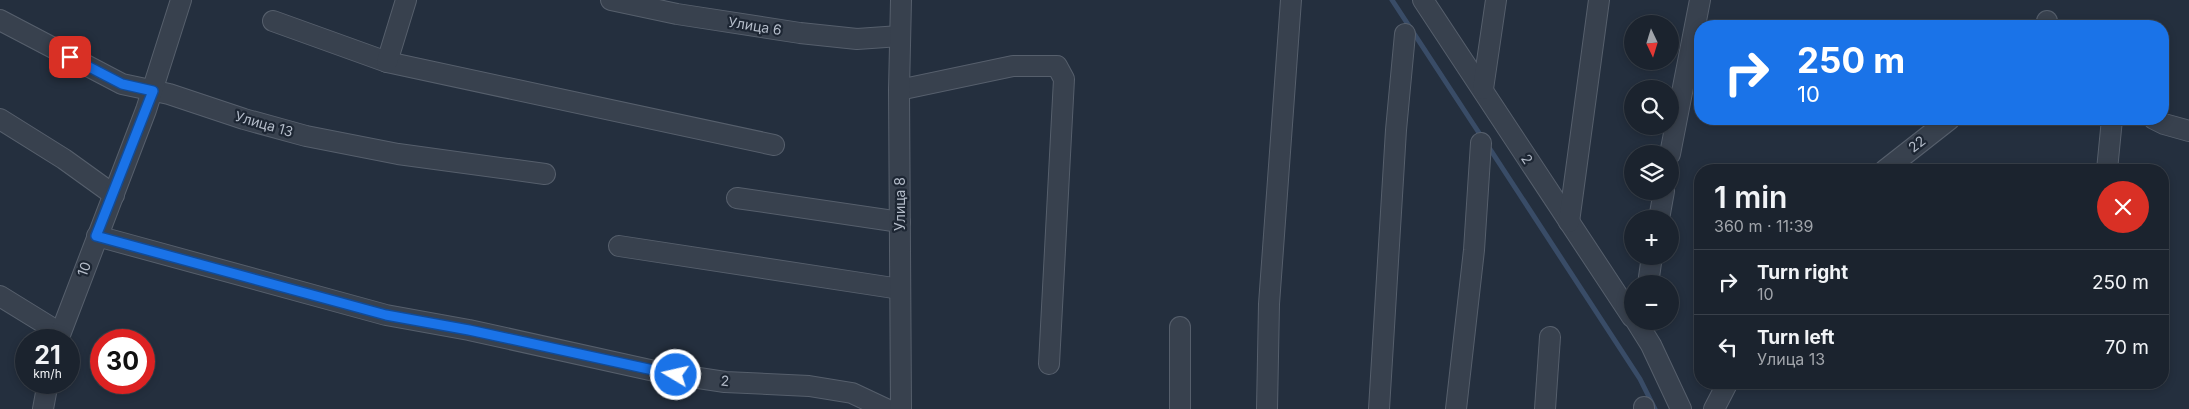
<!DOCTYPE html>
<html lang="en">
<head>
<meta charset="utf-8">
<style>
  :root { --surface:#1b232e; --page:#242b36; --text:#f1f3f6; --muted:#a0a4aa; --line:#39404a }
  body { margin:0; font-family:Inter,sans-serif; background:var(--page); color:var(--text); height:100vh; display:flex; flex-direction:column; font-size:19px; white-space:nowrap }
  * { box-sizing:border-box; margin:0 }
  p { font-size:16px; color:var(--muted) }
  .icon { flex:none; width:28px; height:28px; fill:none; stroke:currentColor; stroke-width:2; stroke-linecap:round; stroke-linejoin:round }
  .map { position:relative; flex:1; overflow:hidden }
  .details { position:absolute; left:1694px; top:164px; width:475px; height:225px; display:flex; flex-direction:column; background:var(--surface); border-radius:20px; box-shadow:0 2px 8px #0003,0 0 0 1px var(--line) }
  .details>* { flex:none }
  .guide { position:absolute; left:1694px; top:20px; width:475px; height:105px; border-radius:20px; box-shadow:0 2px 8px #0003,0 0 0 1px var(--line); background:#1a73e8; color:#fff; overflow:hidden }
  .needle { width:32px; rotate:176deg }
  .buttons { position:absolute; left:1624px; top:15px; display:grid; gap:10px }
  .buttons a { display:grid; place-items:center; width:55px; height:55px; border-radius:50%; background:var(--surface); box-shadow:0 2px 8px #0003,0 0 0 1px var(--line); font-size:25px }
  .speed { position:absolute; left:15px; top:329px; display:flex; gap:10px; font-size:25px; font-weight:700; text-align:center }
  .speed>* { display:grid; place-content:center; width:65px; height:65px; border-radius:50%; background:var(--surface); box-shadow:0 2px 8px #0003,0 0 0 1px var(--line); line-height:1 }
  .speed small { font-size:12px; font-weight:400 }
  .speed .limit { border:8px solid #d22; background:#fff; color:#111 }
  .pin { position:absolute; display:grid; place-items:center; width:42px; height:42px; color:#fff; margin:-21px; border-radius:10px; box-shadow:0 2px 8px #0006 }
  .me { position:absolute; width:55px; margin:-28px; rotate:279deg; stroke-linejoin:round; filter:drop-shadow(0 0 4px #0008) }
  .turn { display:flex; align-items:center; gap:18px; height:105px; padding:0 20px; font-size:22px }
  .turn .icon { width:65px; height:65px; stroke-width:2.5 }
  .turn b { display:block; font-size:35px; line-height:42px }
  .round { display:grid; place-items:center; flex:none; width:52px; height:52px; border-radius:26px; background:var(--page) }
  .headline { display:flex; align-items:center; justify-content:space-between; height:85px; padding:0 20px }
  h1 { font-size:30px; font-weight:600; line-height:38px }
  ul { padding:0; list-style:none }
  li { display:flex; align-items:center; gap:15px; height:65px; padding:0 20px; border-top:1px solid var(--line) }
  li div { flex:1 }
  li b { display:block; font-size:19px }
  li em { font-style:normal }
  .map>svg:first-child { display:block }
  .lines { fill:none; stroke-linecap:round; stroke-linejoin:round }
  .stream { stroke:#394c67; stroke-width:5 }
  .minor-casing { stroke:#565f6c; stroke-width:22 }
  .minor { stroke:#38414e; stroke-width:20 }
  .route-casing { stroke:#114b97; stroke-width:12 }
  .route { stroke:#1a73e8; stroke-width:9 }
  .labels { text-anchor:middle; stroke-width:4.5; stroke-linejoin:round; paint-order:stroke }
  .street-label { font-size:14px; fill:#b4bcc9; stroke:#1d2633 }
</style>
</head>
<body>
<div class="map">
<svg width="2189" height="409" viewBox="0 0 2189 409">
  <rect width="100%" height="100%" fill="#242f3e"/>
  <g class="lines">
    <!-- stream -->
    <g class="stream">
      <polyline points="1392,0 1483,139"/>
      <polyline points="1488,146 1640,379 1655,409"/>
    </g>
    <defs>
      <g id="minor">
        <polyline points="611,0 677,14 800,33 857,39 900,36"/>
        <polyline points="1423,0 1632,317"/>
        <polyline points="0,20 122,84 169,94 244,119 306,136 398,154 545,174"/>
        <polyline points="273,21 387,62 774,145"/>
        <polyline points="2047,26 2047,21"/>
        <polyline points="387,62 406,0"/>
        <polyline points="1483,89 1496,0"/>
        <polyline points="899,90 1013,66 1057,66 1064,79 1049,364"/>
        <polyline points="0,119 64,159 114,195"/>
        <polyline points="2154,119 2164,124 2189,131"/>
        <polyline points="1670,154 1700,0"/>
        <polyline points="1885,170 1950,119"/>
        <polyline points="2107,170 2112,119"/>
        <polyline points="737,198 900,222"/>
        <polyline points="1659,219 1664,191"/>
        <polyline points="1569,222 1599,0"/>
        <polyline points="97,236 386,315 469,330 659,372 725,382 809,386 852,393 886,409"/>
        <polyline points="619,246 900,289"/>
        <polyline points="1648,284 1652,256"/>
        <polyline points="0,296 60,333"/>
        <polyline points="1636,321 1651,345 1681,409"/>
        <polyline points="1180,327 1180,409"/>
        <polyline points="58,340 146,110 181,0"/>
        <polyline points="43,409 48,382"/>
        <polyline points="901,409 899,90 901,0"/>
        <polyline points="1267,409 1269,304 1291,0"/>
        <polyline points="1379,409 1396,130 1405,34"/>
        <polyline points="1456,409 1474,250 1481,143"/>
        <polyline points="1545,409 1550,337"/>
        <polyline points="1644,409 1644,407"/>
        <polyline points="1714,409 1728,382"/>
      </g>
    </defs>
    <!-- minor casing -->
    <use href="#minor" class="minor-casing"/>
    <!-- minor -->
    <use href="#minor" class="minor"/>
  </g>
  <g class="lines">
    <defs>
      <polyline id="route" points="70,57 122,84 153,91 96,236 386,315 469,330 676,375"/>
    </defs>
    <!-- route casing -->
    <use href="#route" class="route-casing"/>
    <!-- route -->
    <use href="#route" class="route"/>
  </g>
  <g class="labels">
    <!-- street labels -->
    <g class="street-label">
      <text transform="translate(755 26) rotate(9)" y="5">Улица 6</text>
      <text transform="translate(264 124) rotate(16)" y="5">Улица 13</text>
      <text transform="translate(1917 144) rotate(-38)" y="5">22</text>
      <text transform="translate(1527 159) rotate(57)" y="5">2</text>
      <text transform="translate(900 204) rotate(-90)" y="5">Улица 8</text>
      <text transform="translate(84 269) rotate(-70)" y="5">10</text>
      <text transform="translate(725 381) rotate(5)" y="5">2</text>
    </g>
  </g>
</svg>
<div class="buttons">
<a><svg class="needle" viewBox="-14 -14 28 28"><path d="M0-13l5 13h-10z" fill="#e53935"/><path d="M0 13l5-13h-10z" fill="#a0a4aa"/></svg></a>
<a><svg class="icon" aria-label="search" viewBox="0 0 24 24"><circle cx="10" cy="10" r="6"/><path d="M15 15l6 6"/></svg></a>
<a><svg class="icon" aria-label="layers" viewBox="0 0 24 24"><path d="M12 4l9 5-9 5-9-5zM3 14l9 5 9-5"/></svg></a>
<a>+</a>
<a>−</a>
</div>
<div class="speed"><div>21<small>km/h</small></div><div class="limit">30</div></div>
<div class="pin" style="left:70px;top:57px;background:#d93025"><svg class="icon" aria-label="arrive" viewBox="0 0 24 24"><path d="M6 21V4h12l-3 4 3 4H6"/></svg></div>
<svg class="me" style="left:676px;top:375px" viewBox="-20 -20 40 40"><circle r="17" fill="#1a73e8" stroke="#fff" stroke-width="3"/><path d="M0-11L8 9 0 5-8 9z" fill="#fff"/></svg>
<div class="guide">
<div class="turn"><svg class="icon" aria-label="right" viewBox="0 0 24 24"><path d="M7 20v-9h11M14 6l5 5-5 5"/></svg><div><b>250 m</b>10</div></div>
</div>
<section class="details">
<div class="headline"><div><h1>1 min</h1><p>360 m · 11:39</p></div><a class="round" style="background:#d93025;color:#fff"><svg class="icon" aria-label="close" viewBox="0 0 24 24"><path d="M6 6l12 12M18 6L6 18"/></svg></a></div>
<ul>
<li><svg class="icon" aria-label="right" viewBox="0 0 24 24"><path d="M7 20v-9h11M14 6l5 5-5 5"/></svg><div><b>Turn right</b><p>10</p></div><em>250 m</em></li>
<li><svg class="icon" aria-label="left" viewBox="0 0 24 24"><path d="M17 20v-9H6M10 6l-5 5 5 5"/></svg><div><b>Turn left</b><p>Улица 13</p></div><em>70 m</em></li>
</ul>
</section>
</div>
</body>
</html>
